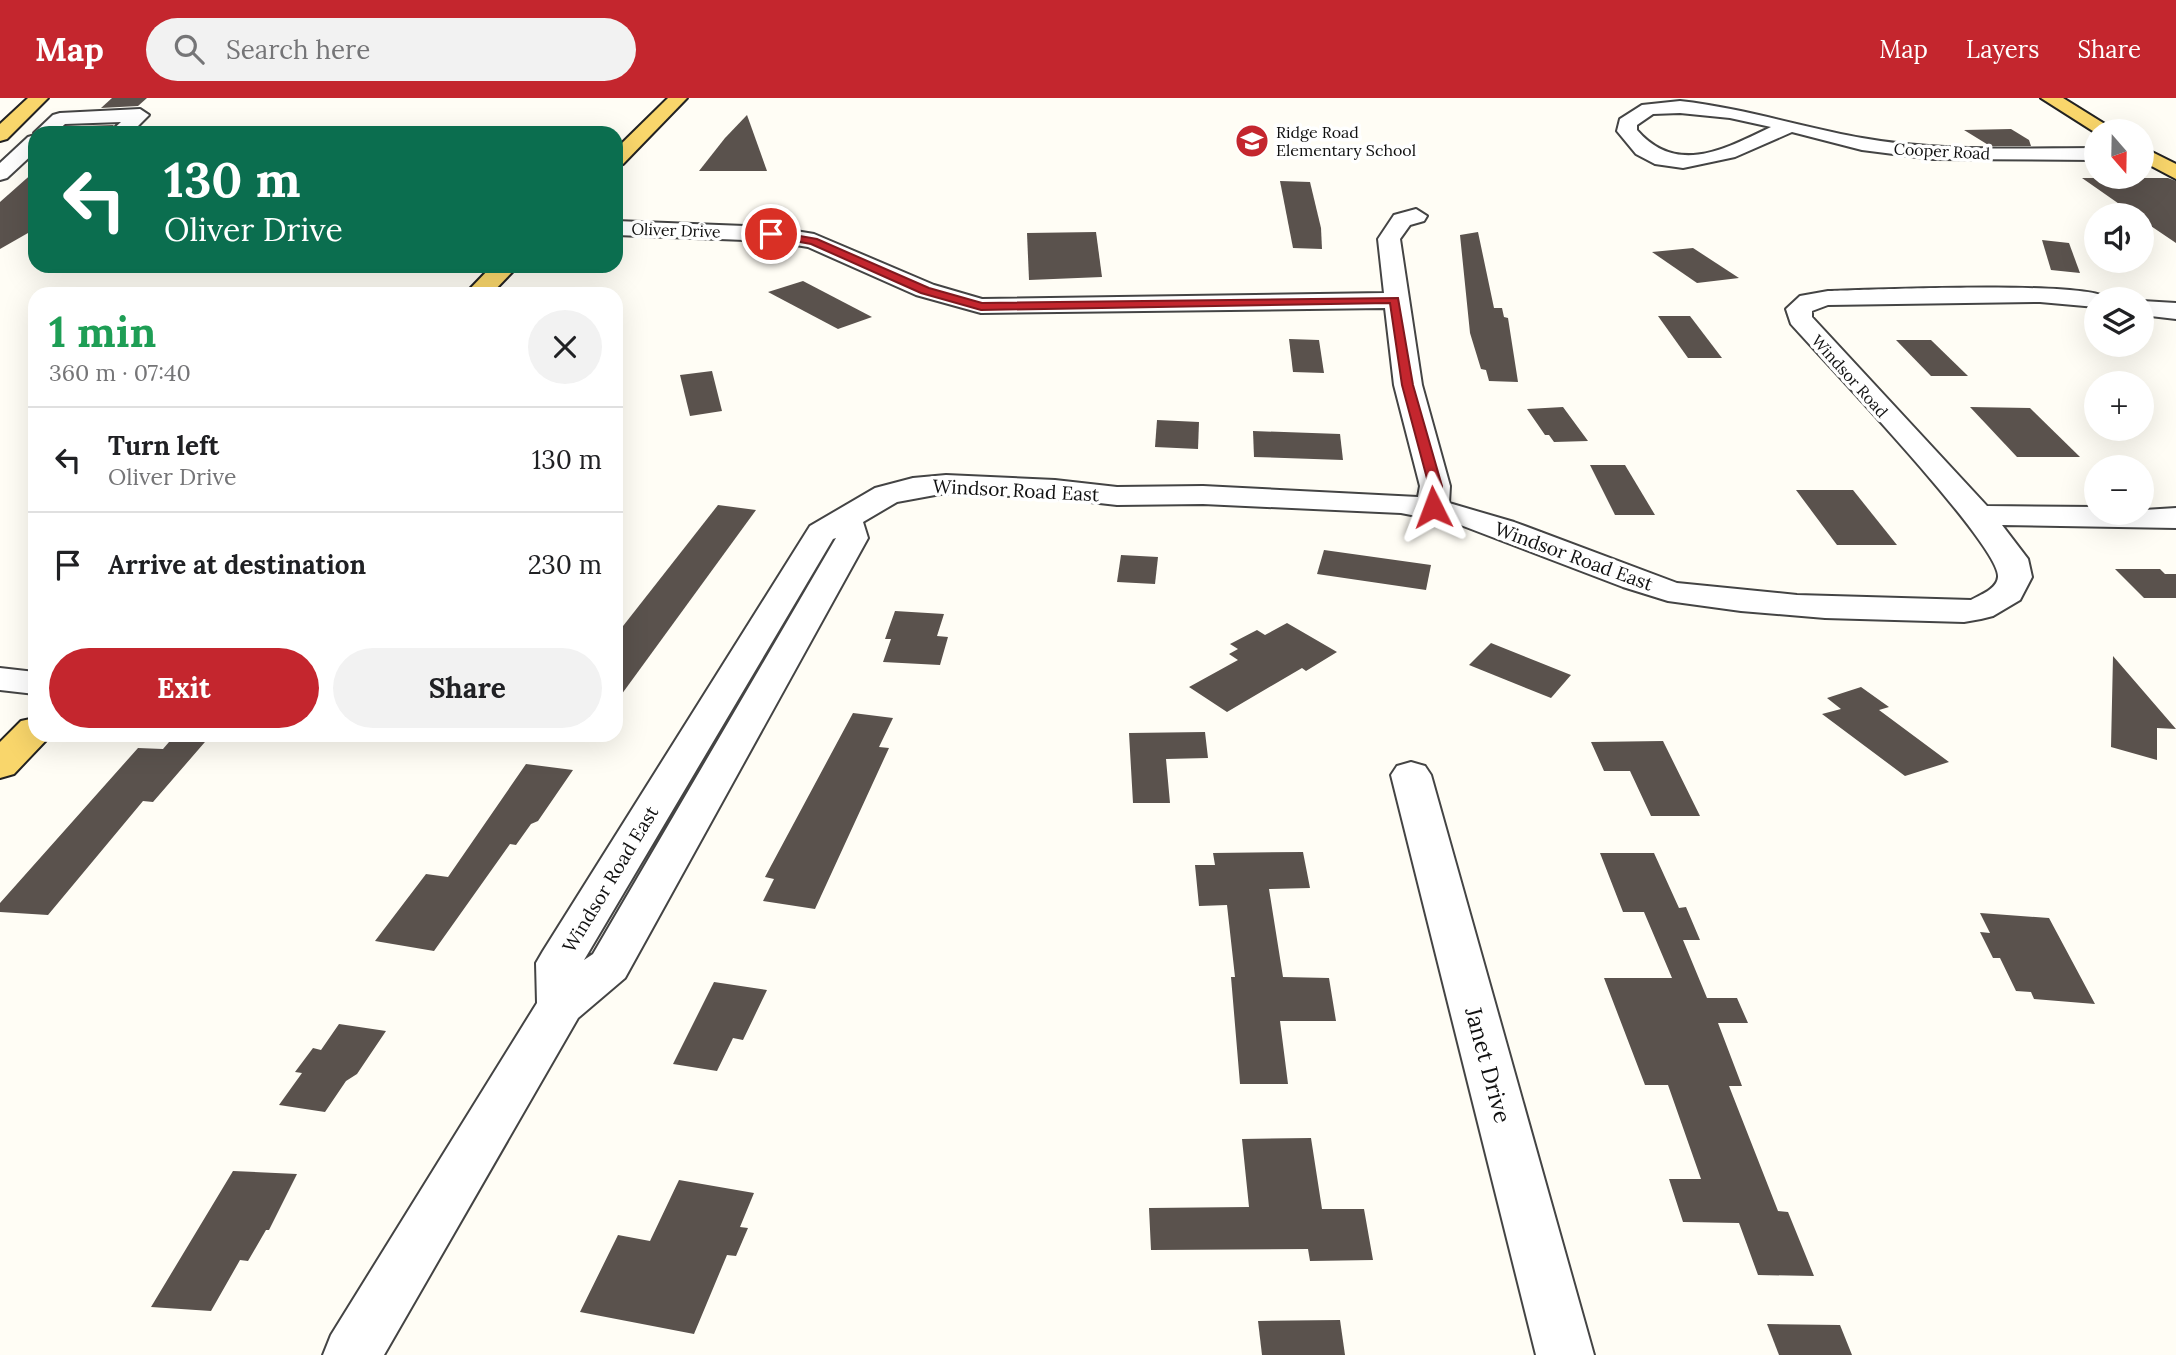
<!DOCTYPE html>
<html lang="en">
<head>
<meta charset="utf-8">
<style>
  :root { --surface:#fff; --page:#f2f2f2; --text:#202124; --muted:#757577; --line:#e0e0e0; --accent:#c4262e }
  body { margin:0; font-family:Lora,serif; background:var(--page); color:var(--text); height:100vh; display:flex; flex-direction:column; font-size:26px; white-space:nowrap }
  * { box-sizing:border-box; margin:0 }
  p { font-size:23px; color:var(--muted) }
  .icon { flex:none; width:38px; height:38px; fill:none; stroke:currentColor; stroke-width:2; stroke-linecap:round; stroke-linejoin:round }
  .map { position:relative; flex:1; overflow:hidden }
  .sheet { position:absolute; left:28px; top:189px; width:595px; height:455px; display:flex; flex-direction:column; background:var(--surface); border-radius:21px; box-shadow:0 7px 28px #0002 }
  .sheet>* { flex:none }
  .top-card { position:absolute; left:28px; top:28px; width:595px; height:147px; border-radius:21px; box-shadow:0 7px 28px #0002; background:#0b6e4f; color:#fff; overflow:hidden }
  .needle { width:46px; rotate:160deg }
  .buttons { position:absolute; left:2084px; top:21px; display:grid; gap:14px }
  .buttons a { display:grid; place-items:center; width:70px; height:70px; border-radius:50%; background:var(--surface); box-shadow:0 7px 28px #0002; font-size:35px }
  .pin { position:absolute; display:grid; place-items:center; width:60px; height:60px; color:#fff; margin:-30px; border:4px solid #fff; border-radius:50%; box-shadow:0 2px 7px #0007 }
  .me { position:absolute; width:77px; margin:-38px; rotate:357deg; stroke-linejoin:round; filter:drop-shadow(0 0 5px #0008) }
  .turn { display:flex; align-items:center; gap:24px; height:147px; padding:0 21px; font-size:32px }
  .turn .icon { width:91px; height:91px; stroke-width:2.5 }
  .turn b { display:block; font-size:49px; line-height:60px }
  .round { display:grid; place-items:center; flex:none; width:74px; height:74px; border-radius:37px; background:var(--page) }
  .overview { display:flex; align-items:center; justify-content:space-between; height:119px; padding:0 21px }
  h1 { font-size:42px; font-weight:800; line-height:52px; color:#1e9e55 }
  .button { display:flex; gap:14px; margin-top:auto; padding:14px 21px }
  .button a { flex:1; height:80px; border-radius:42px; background:var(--accent); color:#fff; font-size:28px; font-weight:800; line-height:80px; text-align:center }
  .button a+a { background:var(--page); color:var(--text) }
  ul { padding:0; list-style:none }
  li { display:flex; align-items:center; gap:21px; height:105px; padding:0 21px; border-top:2px solid var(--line) }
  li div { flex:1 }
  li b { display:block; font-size:26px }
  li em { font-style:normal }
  header { display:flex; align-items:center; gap:42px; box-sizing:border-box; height:98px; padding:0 35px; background:var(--accent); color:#fff }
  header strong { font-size:33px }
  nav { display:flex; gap:38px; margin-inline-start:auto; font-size:24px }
  .search { width:490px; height:63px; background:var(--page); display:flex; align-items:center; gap:18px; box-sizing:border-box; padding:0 24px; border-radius:38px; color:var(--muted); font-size:26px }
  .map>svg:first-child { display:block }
  .building { fill:#5a524d }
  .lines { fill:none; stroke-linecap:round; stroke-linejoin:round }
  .minor-casing { stroke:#444; stroke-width:4 }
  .major-casing { stroke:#222; stroke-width:4 }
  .minor { fill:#fff; fill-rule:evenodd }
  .major { fill:#f9d66b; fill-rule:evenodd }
  .route { fill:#c4262e; stroke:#7f191e; stroke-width:2 }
  .labels { text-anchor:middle; stroke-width:7; stroke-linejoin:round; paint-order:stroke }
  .far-poi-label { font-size:16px; fill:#111; stroke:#fff; text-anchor:start }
  .far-street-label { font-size:16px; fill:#111; stroke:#fff }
  .street-label { font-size:19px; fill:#111; stroke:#fff }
  .near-street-label { font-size:23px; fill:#111; stroke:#fff }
</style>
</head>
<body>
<header>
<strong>Map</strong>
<div class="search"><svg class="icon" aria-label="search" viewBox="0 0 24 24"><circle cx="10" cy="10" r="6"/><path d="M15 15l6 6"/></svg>Search here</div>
<nav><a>Map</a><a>Layers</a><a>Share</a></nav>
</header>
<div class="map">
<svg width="2176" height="1257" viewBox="0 0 2176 1257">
  <rect width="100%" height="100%" fill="#fffdf5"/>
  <!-- building -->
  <g class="building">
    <polygon points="112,0 147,0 138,8 101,10"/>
    <polygon points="747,17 767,73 699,73 725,40"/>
    <polygon points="114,27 106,35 74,35 81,28"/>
    <polygon points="2011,31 2029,42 2031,48 1990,48 1964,32"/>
    <polygon points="35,73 35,131 0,151 0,104"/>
    <polygon points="2082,80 2168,80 2176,83 2176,145 2142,122 2142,117 2135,117"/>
    <polygon points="1280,83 1310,84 1321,130 1322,151 1293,150"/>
    <polygon points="1096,134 1102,179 1029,182 1027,135"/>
    <polygon points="1478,134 1494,210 1502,210 1504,219 1508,220 1518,284 1489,283 1486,272 1481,271 1470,235 1460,137"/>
    <polygon points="2042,142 2069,145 2080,175 2051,172"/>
    <polygon points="1693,150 1739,180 1697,185 1652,154"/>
    <polygon points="803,183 872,219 838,231 768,194"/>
    <polygon points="1658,218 1690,218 1722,260 1688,260"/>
    <polygon points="1289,241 1319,242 1324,275 1293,274"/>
    <polygon points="1896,242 1931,242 1968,278 1931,278"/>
    <polygon points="712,273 722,313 690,318 680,277"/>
    <polygon points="1563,309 1588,343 1554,344 1549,337 1545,337 1527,311"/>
    <polygon points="1970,309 2030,310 2080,359 2017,359"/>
    <polygon points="1157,322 1199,324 1198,351 1155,349"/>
    <polygon points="1253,333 1340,336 1343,362 1254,359"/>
    <polygon points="1590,367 1625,367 1655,417 1615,417"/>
    <polygon points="1796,392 1853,392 1897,447 1837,447"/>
    <polygon points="718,407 756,412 616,604 616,537"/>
    <polygon points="1324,452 1431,467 1426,492 1317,476"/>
    <polygon points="1121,457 1158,459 1155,486 1117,484"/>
    <polygon points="2115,471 2160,471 2165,476 2176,476 2176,500 2144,500"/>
    <polygon points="895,513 944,516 937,538 948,539 940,567 883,564 891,541 885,541"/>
    <polygon points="1287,525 1337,554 1306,573 1302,570 1227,614 1189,589 1238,562 1229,556 1238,551 1230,546 1257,532 1265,537"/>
    <polygon points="1491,545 1571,577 1551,600 1469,567"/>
    <polygon points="2113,558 2176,631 2157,630 2157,662 2111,649"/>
    <polygon points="1861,589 1889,609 1879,612 1949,664 1905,678 1822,616 1841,611 1827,600"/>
    <polygon points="853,615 893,620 879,649 889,650 815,811 763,803 774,781 765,779"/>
    <polygon points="1205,634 1208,660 1166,661 1170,705 1133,705 1129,635"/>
    <polygon points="175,637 211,637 153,704 143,703 48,817 0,814 0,805 138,650 163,651"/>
    <polygon points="1663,643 1700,718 1651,718 1630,673 1604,673 1591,644"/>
    <polygon points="526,666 573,672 538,723 531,726 516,747 510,746 434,853 375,843 426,776 448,779"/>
    <polygon points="1303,754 1310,790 1269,791 1283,879 1329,880 1336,923 1280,923 1288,986 1240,986 1231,879 1235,879 1227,807 1199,808 1195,767 1215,767 1213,755"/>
    <polygon points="1600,755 1654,755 1679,810 1686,809 1700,842 1683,842 1707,900 1737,900 1748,925 1718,925 1742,988 1729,988 1778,1113 1788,1114 1814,1178 1758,1177 1739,1125 1683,1124 1669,1081 1701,1081 1668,987 1645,987 1604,880 1672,880 1644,814 1623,814"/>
    <polygon points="1980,815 2049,820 2095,906 2034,901 2031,894 2016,893 2000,860 1993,860 1980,834 1990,835"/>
    <polygon points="714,884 767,892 743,942 733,940 717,973 673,966"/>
    <polygon points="339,926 386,933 357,976 346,983 325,1014 279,1007 302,975 295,974 313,950 321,952"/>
    <polygon points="1311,1040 1322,1111 1364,1111 1373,1162 1310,1163 1308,1151 1151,1152 1149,1110 1249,1109 1242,1041"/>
    <polygon points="233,1073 297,1076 269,1132 266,1132 248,1163 240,1162 211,1213 151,1209"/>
    <polygon points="679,1082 754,1095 740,1129 748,1130 736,1158 727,1157 694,1236 580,1214 618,1137 650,1143"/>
    <polygon points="1340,1222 1345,1257 1262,1257 1258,1223"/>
    <polygon points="1767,1226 1840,1227 1852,1257 1779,1257"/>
  </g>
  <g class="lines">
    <defs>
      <g id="minor">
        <path d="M1680,3C1743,10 1801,29 1862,40C1939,54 2018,50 2096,50V62L1933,61L1862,52L1792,34L1735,59L1683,70L1655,66L1636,56L1617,33L1620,21L1642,7ZM1680,15L1730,20L1771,29C1725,51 1677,78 1637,32V27L1653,16Z"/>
        <polygon points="140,11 149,17 131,35 109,35 121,24 65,26 55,35 34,35 53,17 60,15"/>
        <polygon points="35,37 35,54 7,80 0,82 0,65 28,39"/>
        <path d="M1416,111L1427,118L1424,123L1410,127L1400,141L1422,287L1450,388L1449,405L1514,424L1677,485L1797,497L1971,502C1980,497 1997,491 1998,479C2001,448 1822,261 1791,226L1786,211L1800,198L1828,193C1864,192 2095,182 2108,201H2096V209L2040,204L1828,207L1812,213V219L1987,408L2096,409V415L2176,410V430L2002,427L2028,461L2032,479L2020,502L1993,518L1981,521L1964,524L1825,520L1741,513L1668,503L1623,489L1458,426L1401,415L1203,406L1117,407L1055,400L946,395L897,404L863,424L868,440L625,880L578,920L384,1257H323L331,1237L537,905L536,865L543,853L810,428L875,390L913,380L946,377L1055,382L1117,389L1203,388L1418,399L1420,388L1394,287L1385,210L981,215L916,197L808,149L771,143L616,137V123L771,129L814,136L934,187L982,201L1384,195L1378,141L1394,117ZM836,440L593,856L584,862L833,441Z"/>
        <polygon points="2142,203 2176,205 2176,221 2142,217"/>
        <polygon points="0,570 35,574 35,596 0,592"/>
        <polygon points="1411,664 1425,668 1431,677 1594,1257 1536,1257 1391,677 1397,668"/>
      </g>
      <g id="major">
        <polygon points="28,0 48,0 7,41 0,43 0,26"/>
        <polygon points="668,0 687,0 623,66 616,68 616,51"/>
        <polygon points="2041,0 2063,0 2116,33 2096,35"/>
        <polygon points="2142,49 2176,66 2176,81 2142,63"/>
        <polygon points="492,168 518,168 491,196 465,196"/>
        <polygon points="35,620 35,637 51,637 14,676 0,680 0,644 21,623"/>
      </g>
    </defs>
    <!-- minor casing -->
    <use href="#minor" class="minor-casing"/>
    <!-- major casing -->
    <use href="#major" class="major-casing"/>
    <!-- minor -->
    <use href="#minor" class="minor"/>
    <!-- major -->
    <use href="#major" class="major"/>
  </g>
  <!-- route -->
  <polygon class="route" points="771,133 817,141 929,190 982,205 1398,200 1413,287 1442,388 1440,409 1433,413 1427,409 1429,388 1402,287 1390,205 981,212 921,195 811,146 767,138"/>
  <!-- icons -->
  <defs>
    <symbol id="school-disc" viewBox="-11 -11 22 22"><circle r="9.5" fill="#c4262e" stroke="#fff"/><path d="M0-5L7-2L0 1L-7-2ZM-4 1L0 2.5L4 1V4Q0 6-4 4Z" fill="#fff"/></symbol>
  </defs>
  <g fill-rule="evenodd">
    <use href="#school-disc" x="1233" y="24" width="38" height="38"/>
  </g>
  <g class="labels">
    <!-- far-poi labels -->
    <g class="far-poi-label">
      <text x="1276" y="40">Ridge Road<tspan x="1276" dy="18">Elementary School</tspan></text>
    </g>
    <!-- far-street labels -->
    <g class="far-street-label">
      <text transform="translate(1942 53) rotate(3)" y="6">Cooper Road</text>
      <text transform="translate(676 132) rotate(2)" y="6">Oliver Drive</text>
      <text transform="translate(1850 278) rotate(48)" y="6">Windsor Road</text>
    </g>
    <!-- street labels -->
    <g class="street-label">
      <text transform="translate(1016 392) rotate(3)" y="7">Windsor Road East</text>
      <text transform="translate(1574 458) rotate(20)" y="7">Windsor Road East</text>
      <text transform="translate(610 781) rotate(-59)" y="7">Windsor Road East</text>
    </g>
    <!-- near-street labels -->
    <g class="near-street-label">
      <text transform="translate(1488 967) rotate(75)" y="8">Janet Drive</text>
    </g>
  </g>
</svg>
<div class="buttons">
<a><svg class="needle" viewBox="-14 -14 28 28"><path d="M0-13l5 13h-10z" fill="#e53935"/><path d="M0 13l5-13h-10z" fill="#757577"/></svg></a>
<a><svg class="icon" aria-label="sound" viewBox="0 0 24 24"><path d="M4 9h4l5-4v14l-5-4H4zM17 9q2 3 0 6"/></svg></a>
<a><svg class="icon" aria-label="layers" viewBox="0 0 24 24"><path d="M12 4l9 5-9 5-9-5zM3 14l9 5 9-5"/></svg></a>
<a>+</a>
<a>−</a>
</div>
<div class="pin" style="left:771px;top:136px;background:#d93025"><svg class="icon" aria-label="arrive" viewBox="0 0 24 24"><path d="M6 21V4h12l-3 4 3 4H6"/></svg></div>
<svg class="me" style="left:1433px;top:409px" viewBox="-20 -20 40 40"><path d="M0-17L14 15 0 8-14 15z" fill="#c4262e" stroke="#fff" stroke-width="4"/></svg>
<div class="top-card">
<div class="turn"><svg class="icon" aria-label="left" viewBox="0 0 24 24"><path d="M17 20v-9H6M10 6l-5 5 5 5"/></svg><div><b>130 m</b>Oliver Drive</div></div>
</div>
<section class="sheet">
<div class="overview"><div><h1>1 min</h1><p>360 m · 07:40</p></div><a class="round"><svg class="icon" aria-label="close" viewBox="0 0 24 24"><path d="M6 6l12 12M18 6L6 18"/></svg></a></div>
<ul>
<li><svg class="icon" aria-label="left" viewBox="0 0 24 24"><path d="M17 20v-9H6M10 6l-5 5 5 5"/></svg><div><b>Turn left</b><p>Oliver Drive</p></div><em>130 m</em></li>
<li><svg class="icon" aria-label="arrive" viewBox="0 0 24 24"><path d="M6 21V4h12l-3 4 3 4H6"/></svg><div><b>Arrive at destination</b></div><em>230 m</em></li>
</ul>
<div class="button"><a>Exit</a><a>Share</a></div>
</section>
</div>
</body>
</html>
